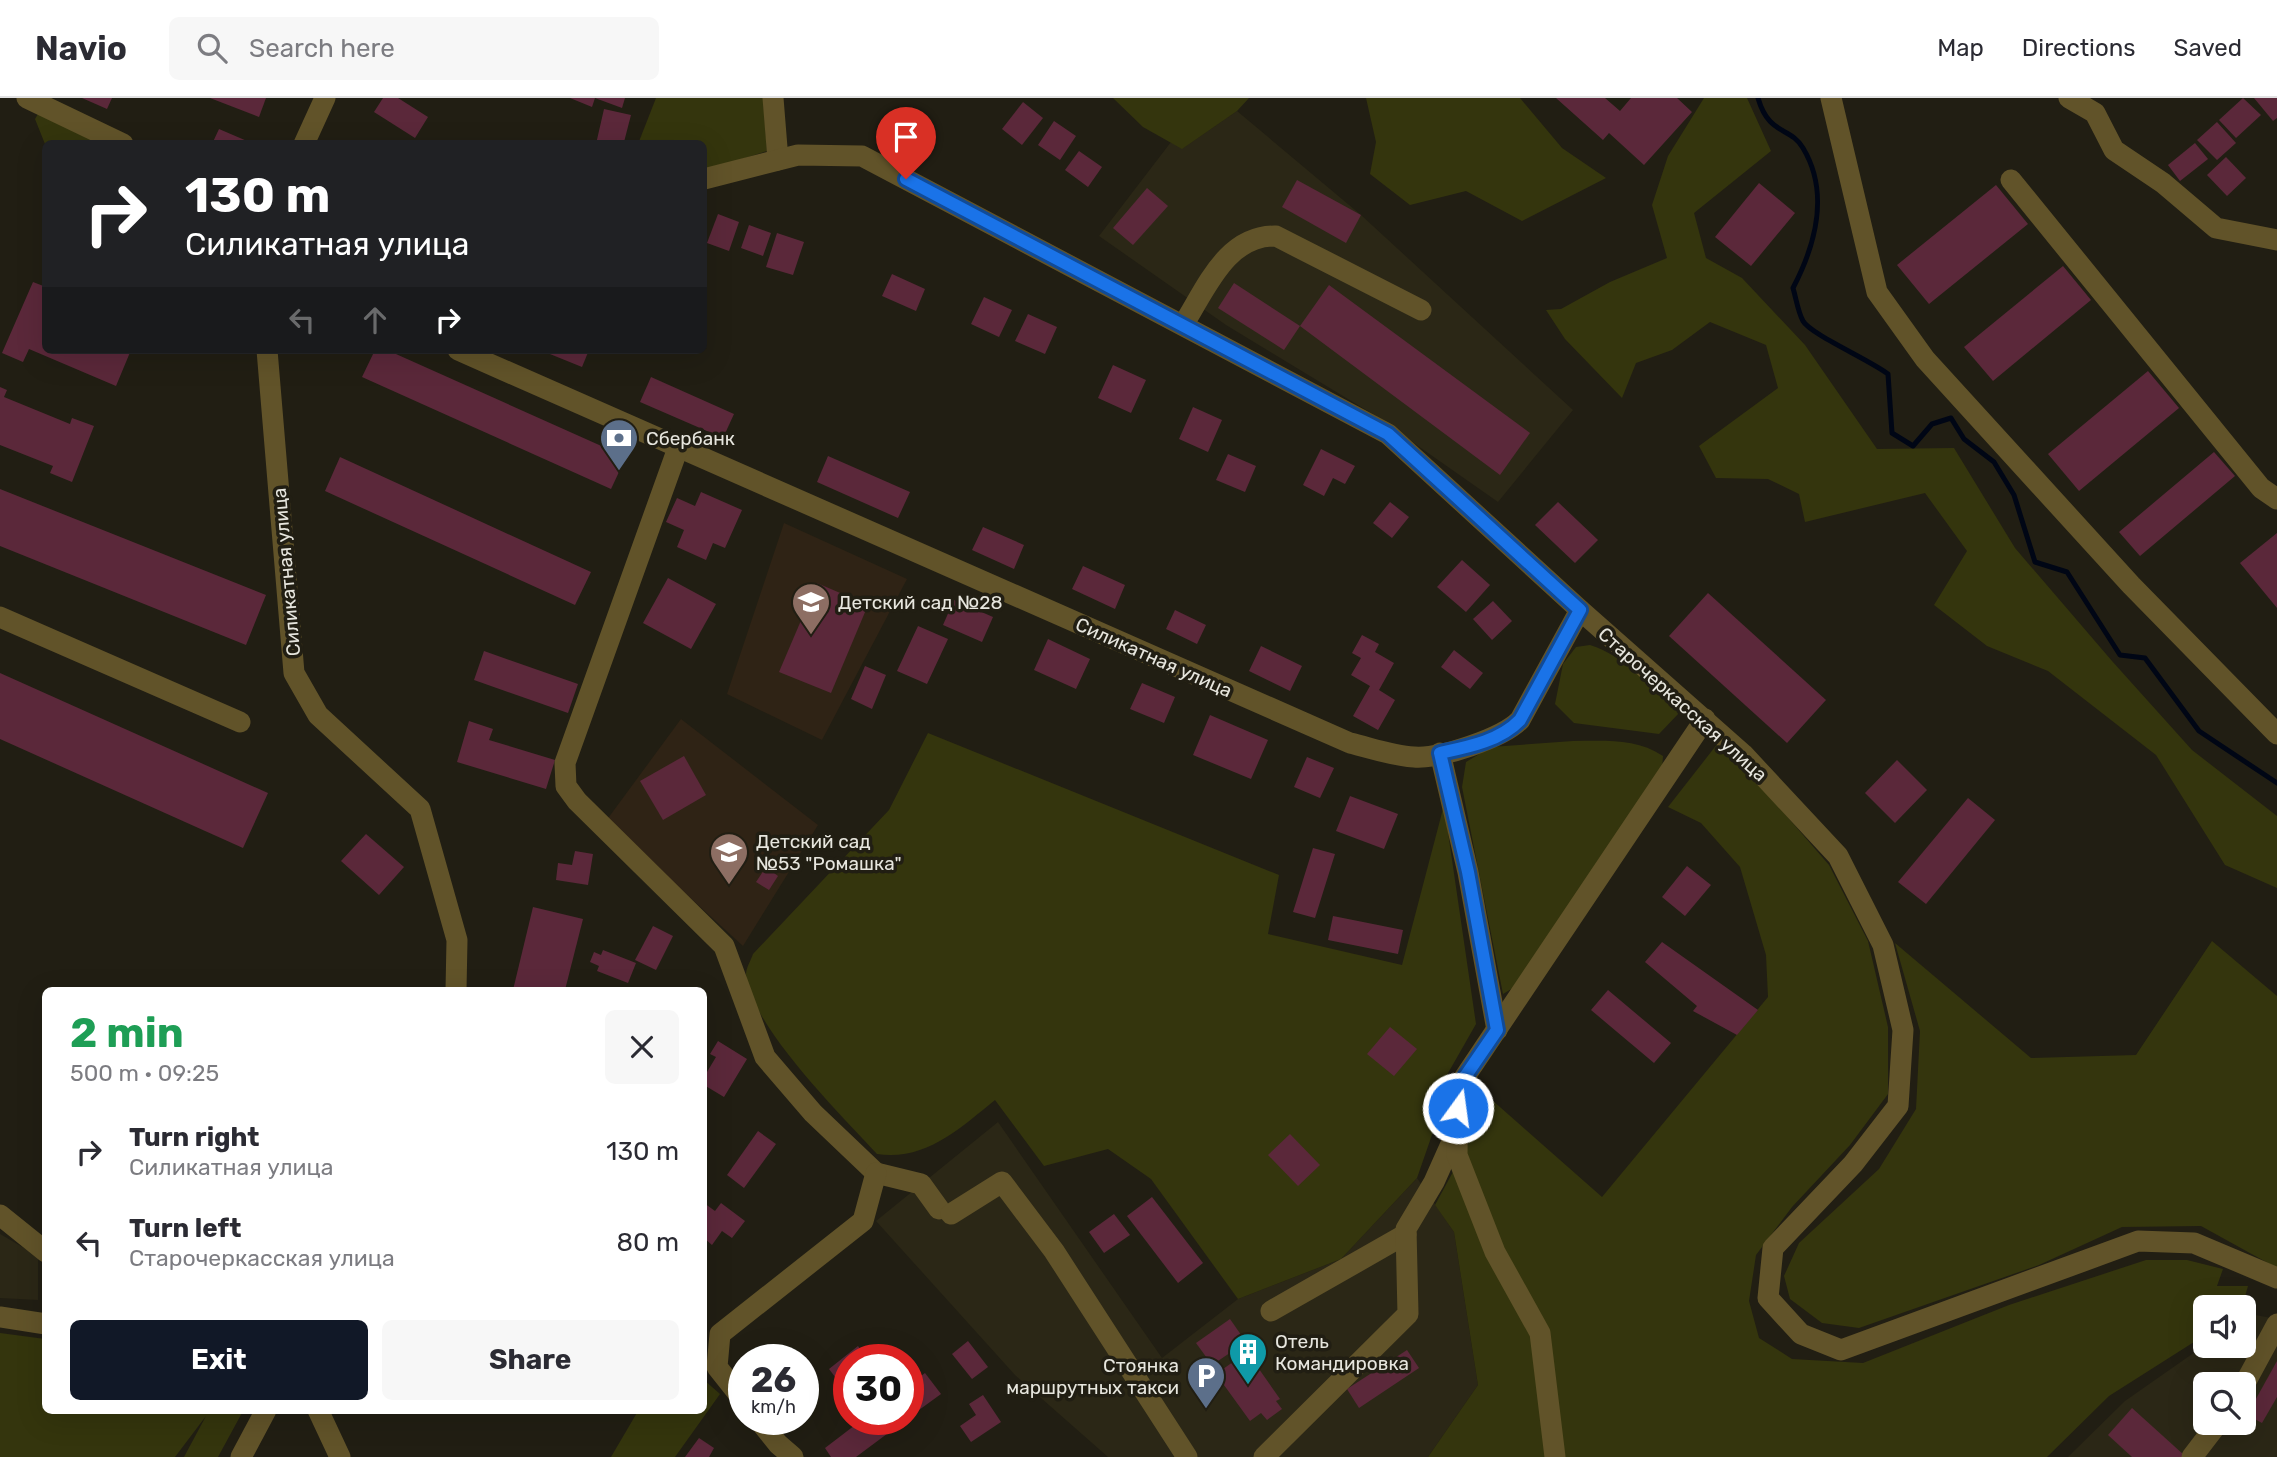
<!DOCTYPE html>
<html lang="en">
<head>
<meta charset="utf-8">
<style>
  :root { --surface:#fff; --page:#f7f7f7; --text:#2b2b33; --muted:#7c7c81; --line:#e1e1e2; --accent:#111827 }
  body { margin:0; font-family:Rubik,sans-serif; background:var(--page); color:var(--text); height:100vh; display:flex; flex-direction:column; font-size:26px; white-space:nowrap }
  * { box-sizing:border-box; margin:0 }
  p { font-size:23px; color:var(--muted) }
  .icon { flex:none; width:38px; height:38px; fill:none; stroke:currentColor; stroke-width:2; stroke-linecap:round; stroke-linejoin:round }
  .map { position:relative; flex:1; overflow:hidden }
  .details { position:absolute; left:42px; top:889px; width:665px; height:427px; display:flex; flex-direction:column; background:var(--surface); border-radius:10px; box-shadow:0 7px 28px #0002 }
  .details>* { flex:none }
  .banner { position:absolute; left:42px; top:42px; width:665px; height:214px; border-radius:10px; box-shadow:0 7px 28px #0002; background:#202124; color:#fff; overflow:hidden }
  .controls { position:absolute; left:2193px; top:1197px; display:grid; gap:14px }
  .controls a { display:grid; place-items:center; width:63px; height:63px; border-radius:10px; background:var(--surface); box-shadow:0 7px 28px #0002; font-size:35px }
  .speed { position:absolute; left:728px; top:1246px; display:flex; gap:14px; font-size:35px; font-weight:700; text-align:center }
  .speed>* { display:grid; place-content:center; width:91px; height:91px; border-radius:50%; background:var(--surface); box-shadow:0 7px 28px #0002; line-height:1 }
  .speed small { font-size:18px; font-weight:400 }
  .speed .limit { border:10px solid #d22; background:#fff; color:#111 }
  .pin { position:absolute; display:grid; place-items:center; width:60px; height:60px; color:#fff; margin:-72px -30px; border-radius:50% 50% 50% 0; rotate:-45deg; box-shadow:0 0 7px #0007 }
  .pin .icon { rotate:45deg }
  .me { position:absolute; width:77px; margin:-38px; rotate:14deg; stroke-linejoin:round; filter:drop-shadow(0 0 5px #0008) }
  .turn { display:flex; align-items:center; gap:24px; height:147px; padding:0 28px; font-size:32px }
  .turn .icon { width:91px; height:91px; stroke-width:2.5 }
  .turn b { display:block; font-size:49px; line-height:60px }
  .lanes { display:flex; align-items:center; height:66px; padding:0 28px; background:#0003; justify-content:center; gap:35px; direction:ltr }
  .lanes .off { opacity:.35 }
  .round { display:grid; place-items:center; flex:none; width:74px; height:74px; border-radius:10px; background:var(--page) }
  .headline { display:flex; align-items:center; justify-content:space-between; height:119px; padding:0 28px }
  h1 { font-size:42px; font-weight:700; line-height:52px; color:#1e9e55 }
  .button { display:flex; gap:14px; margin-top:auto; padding:14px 28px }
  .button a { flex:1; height:80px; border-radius:10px; background:var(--accent); color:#fff; font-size:28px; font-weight:700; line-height:80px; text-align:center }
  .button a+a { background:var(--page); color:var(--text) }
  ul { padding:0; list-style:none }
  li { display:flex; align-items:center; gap:21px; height:91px; padding:0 28px }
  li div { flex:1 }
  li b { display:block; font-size:26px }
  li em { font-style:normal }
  header { display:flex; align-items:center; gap:42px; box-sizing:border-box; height:98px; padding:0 35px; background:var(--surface); border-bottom:2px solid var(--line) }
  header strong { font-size:33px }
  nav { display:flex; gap:38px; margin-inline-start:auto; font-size:24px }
  .search { width:490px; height:63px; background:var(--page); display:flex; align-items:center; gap:18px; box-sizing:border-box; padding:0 24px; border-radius:10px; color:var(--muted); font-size:26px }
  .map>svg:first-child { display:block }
  .built { fill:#2b2716; fill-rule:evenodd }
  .education { fill:#2f2315 }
  .green { fill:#34350d }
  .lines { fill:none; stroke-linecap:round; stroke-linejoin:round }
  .stream { stroke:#000615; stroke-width:5 }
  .building { fill:#5b283a }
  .minor { stroke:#615329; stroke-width:21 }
  .route-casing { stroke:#114b97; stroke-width:18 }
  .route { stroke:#1a73e8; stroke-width:12 }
  .labels { text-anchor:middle; stroke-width:7; stroke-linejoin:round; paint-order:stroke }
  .poi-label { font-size:19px; fill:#e7e6de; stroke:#211e13; text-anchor:start }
  .street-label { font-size:19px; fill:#e7e6de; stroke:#211e13 }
</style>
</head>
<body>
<header>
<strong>Navio</strong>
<div class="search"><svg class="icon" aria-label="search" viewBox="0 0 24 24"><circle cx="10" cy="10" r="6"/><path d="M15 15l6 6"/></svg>Search here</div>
<nav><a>Map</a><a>Directions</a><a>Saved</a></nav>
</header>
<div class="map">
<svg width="2277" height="1359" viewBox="0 0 2277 1359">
  <rect width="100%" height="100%" fill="#211e13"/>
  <!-- built -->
  <g class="built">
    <polygon points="1237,13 1361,117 1573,312 1498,404 1371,315 1226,227 1099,138 1171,44 1183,50"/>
    <polygon points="998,1024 1162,1260 1238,1201 1341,1161 1417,1080 1454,1134 1478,1287 1428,1359 1108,1359 1015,1277 876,1123"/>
    <polygon points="0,1136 38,1158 38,1202 0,1200"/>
    <path d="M2250,1216L2277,1221V1359H2068L2125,1303L2205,1247L2244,1248V1220ZM2205,1286H2244V1325H2205Z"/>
  </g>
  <!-- education -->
  <g class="education">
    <polygon points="784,425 907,481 822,642 727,596"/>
    <polygon points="681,621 818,727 743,848 606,723"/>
  </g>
  <!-- green -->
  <g class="green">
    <polygon points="656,0 763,0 767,53 704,73 704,46 638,46"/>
    <polygon points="1113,0 1249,0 1237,13 1182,51 1143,29"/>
    <polygon points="1366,0 1520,0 1562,50 1606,80 1522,123 1466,93 1410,107 1370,76 1376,44"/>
    <polygon points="1704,0 1747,0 1771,53 1694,115 1706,160 1742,180 1805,247 1877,351 1954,350 2015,450 2112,563 2192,652 2277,718 2277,790 2225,767 2156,657 2048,573 1987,548 1934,507 1967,453 1925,395 1805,424 1799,396 1768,381 1716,380 1699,348 1778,290 1766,247 1710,224 1672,252 1636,265 1622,300 1565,241 1546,212 1561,211 1610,184 1667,160 1652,107 1668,58"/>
    <polygon points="38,16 104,45 45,46 35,21"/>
    <path d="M1590,547C1625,558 1653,590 1679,615L1659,636L1574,625L1555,606L1563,566L1576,549Z"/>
    <path d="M928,635L1279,777L1268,836L1402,867L1444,707L1476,926L1435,998L1433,1034L1417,1080L1341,1161L1238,1201L1151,1081L1108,1051L1044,1068L995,1002C959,1031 926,1063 877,1056C842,1018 749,926 746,876C746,870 751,862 753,856L889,712Z"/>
    <path d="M1573,643C1605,643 1636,640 1663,658L1662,672L1513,890L1503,896L1462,689L1466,664L1491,649Z"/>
    <polygon points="1718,645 1772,701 1829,767 1868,843 1888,929 1888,996 1850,1047 1792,1109 1756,1157 1749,1203 1759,1240 1792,1261 1863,1265 2009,1207 2146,1162 2187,1162 2223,1171 2217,1188 2248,1188 2242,1209 2205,1209 2205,1237 2109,1298 2047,1359 1428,1359 1478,1287 1454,1134 1435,1107 1492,1002 1602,1099 1768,899 1766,857 1740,769 1701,725 1668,709"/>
    <polygon points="2212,843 2277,898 2277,1170 2201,1128 2122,1129 2039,1167 1859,1230 1822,1225 1790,1201 1784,1178 1799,1145 1879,1071 1916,1011 1920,933 1895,845 2031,960 2136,957"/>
    <polygon points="0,1235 45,1241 46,1312 243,1313 218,1359 184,1359 206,1318 175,1359 0,1359"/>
    <polygon points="704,1282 720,1296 675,1359 611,1359 638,1313 704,1312"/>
  </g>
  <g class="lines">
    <!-- stream -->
    <path class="stream" d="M1758,0C1769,38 1790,28 1803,50C1830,95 1815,148 1793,190C1796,200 1798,214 1803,223C1810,236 1870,262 1888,276L1892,335L1913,348L1932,326L1951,320L1964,341L1994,364L2014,397L2035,464L2067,474L2120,557L2145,560L2199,633L2277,685"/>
  </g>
  <!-- building -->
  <g class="building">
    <polygon points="82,0 112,0 107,11"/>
    <polygon points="210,0 266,0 259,19"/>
    <polygon points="383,0 398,0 428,19 415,40 374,14"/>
    <polygon points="570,0 595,0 592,9"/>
    <polygon points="595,0 625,0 622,10"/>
    <polygon points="1556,0 1605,0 1620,13 1631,0 1677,0 1692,14 1644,67 1609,35 1603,42"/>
    <polygon points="2243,0 2261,17 2236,40 2219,22"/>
    <polygon points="2254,0 2277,0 2277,20 2273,23"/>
    <polygon points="1023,4 1043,20 1022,47 1002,31"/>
    <polygon points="604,11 631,17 624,44 614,42 613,46 596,46"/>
    <polygon points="1054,23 1076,38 1060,62 1038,47"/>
    <polygon points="2217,24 2236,45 2217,62 2197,42"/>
    <polygon points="219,31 254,46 212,46"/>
    <polygon points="2195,45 2208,61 2180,83 2168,67"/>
    <polygon points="1079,53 1102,69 1088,89 1065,72"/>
    <polygon points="2226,59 2246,80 2227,98 2207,77"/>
    <polygon points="1297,82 1361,117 1346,145 1282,109"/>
    <polygon points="1759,85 1795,115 1751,168 1715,139"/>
    <polygon points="1996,87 2028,126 1929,206 1897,167"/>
    <polygon points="1147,90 1168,108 1133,147 1113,130"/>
    <polygon points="718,116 739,124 729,153 707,145"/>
    <polygon points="749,127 771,135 763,158 741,150"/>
    <polygon points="777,135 804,144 793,177 766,169"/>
    <polygon points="2063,168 2091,202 1993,283 1964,249"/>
    <polygon points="892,176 925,191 916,213 882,198"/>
    <polygon points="33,184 46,189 46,252 131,252 116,288 29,251 23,264 2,255"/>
    <polygon points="1234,185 1300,228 1284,252 1218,210"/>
    <polygon points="1329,187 1530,335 1500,377 1300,228"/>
    <polygon points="984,199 1012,212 999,239 971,226"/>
    <polygon points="1028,216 1057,229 1045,256 1015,243"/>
    <polygon points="375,252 387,252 626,359 611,391 362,279"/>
    <polygon points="540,252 589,252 582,269"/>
    <polygon points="1113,267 1146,282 1131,315 1098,300"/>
    <polygon points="2148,273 2179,310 2079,393 2048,356"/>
    <polygon points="651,279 734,316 723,340 640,304"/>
    <polygon points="0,289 7,292 4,299 70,326 72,320 94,328 72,384 50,375 53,368 0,347"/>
    <polygon points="1193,309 1222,322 1208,354 1179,341"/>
    <polygon points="1321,351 1355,368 1345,386 1333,380 1324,398 1303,387"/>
    <polygon points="2214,354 2235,378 2140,458 2119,434"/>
    <polygon points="1228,356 1256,368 1245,394 1216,382"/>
    <polygon points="828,358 910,394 898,420 817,384"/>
    <polygon points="340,359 591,474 575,507 325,393"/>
    <polygon points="0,391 266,497 246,547 0,448"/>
    <polygon points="701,394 742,412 725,450 713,445 706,462 677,449 684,432 666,424 677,400 695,408"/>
    <polygon points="1390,404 1409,419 1392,440 1373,425"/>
    <polygon points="1558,404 1598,442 1575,465 1535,427"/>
    <polygon points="983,429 1024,447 1014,471 972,452"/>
    <polygon points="2277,435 2277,510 2240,465"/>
    <polygon points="1462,462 1490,487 1466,514 1437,489"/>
    <polygon points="1083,468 1125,487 1115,511 1072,491"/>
    <polygon points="668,480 716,506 691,551 643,525"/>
    <polygon points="817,485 868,507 831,595 779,574"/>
    <polygon points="1708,495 1826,602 1787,645 1669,538"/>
    <polygon points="954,502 993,519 982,544 943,527"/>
    <polygon points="1493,503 1512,523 1492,542 1473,521"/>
    <polygon points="1175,512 1206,527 1197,546 1166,531"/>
    <polygon points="918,528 948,541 927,586 897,573"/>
    <polygon points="1362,537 1379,546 1375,554 1394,565 1379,592 1395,602 1378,632 1353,618 1370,588 1351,577 1361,560 1352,555"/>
    <polygon points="1048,541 1090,561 1076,591 1034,572"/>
    <polygon points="1261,548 1302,568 1290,593 1249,573"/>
    <polygon points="1454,552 1483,575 1470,591 1441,569"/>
    <polygon points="484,553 578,586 568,615 474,582"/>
    <polygon points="865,568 886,577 872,611 851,601"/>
    <polygon points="0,575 268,695 243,750 0,641"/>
    <polygon points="1142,585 1175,599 1164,625 1130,611"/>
    <polygon points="1210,617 1268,642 1251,681 1193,657"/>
    <polygon points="469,623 493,631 489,642 555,662 546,691 457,664"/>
    <polygon points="684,658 706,697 663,722 640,683"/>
    <polygon points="1307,659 1334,670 1320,700 1294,689"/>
    <polygon points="1897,662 1927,692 1895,725 1865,695"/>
    <polygon points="1350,698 1398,716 1384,751 1336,733"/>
    <polygon points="1968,700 1995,722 1926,806 1898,784"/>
    <polygon points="366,736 404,769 379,797 341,763"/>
    <polygon points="1313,750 1335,756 1315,820 1293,814"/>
    <polygon points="575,753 593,756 588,787 556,782 558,765 572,767"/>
    <polygon points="1687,768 1711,787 1685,818 1662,799"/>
    <polygon points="766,769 778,778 769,792 756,784"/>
    <polygon points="533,809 583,821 565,892 513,892"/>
    <polygon points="1333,818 1403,832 1398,856 1328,842"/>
    <polygon points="653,828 673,838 656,872 635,862"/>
    <polygon points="1662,844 1758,912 1737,937 1693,913 1697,908 1645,864"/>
    <polygon points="603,852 636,865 628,885 597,873 599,868 590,864 594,854 601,857"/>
    <polygon points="1608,892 1671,945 1654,965 1591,912"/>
    <polygon points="1390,929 1417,951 1394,978 1367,956"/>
    <polygon points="718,943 747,961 724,999 704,987 704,979 716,959 710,956"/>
    <polygon points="758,1033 776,1046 744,1090 727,1077"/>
    <polygon points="1290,1036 1320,1067 1298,1088 1268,1057"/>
    <polygon points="1152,1099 1203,1165 1178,1185 1127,1118"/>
    <polygon points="704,1105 715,1113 721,1105 745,1123 732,1140 722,1133 712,1147 704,1140"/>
    <polygon points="1114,1116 1130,1137 1104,1155 1089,1134"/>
    <polygon points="1230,1221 1246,1244 1212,1267 1196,1245"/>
    <polygon points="968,1243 988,1269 972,1281 952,1256"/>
    <polygon points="858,1248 868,1262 849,1262 849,1289 845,1292 829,1271"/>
    <polygon points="1407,1252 1419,1270 1359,1310 1347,1291"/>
    <polygon points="1247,1254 1280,1301 1276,1303 1282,1311 1267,1322 1261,1315 1250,1323 1216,1276"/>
    <polygon points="2277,1263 2277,1299 2262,1325 2247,1317"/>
    <polygon points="925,1275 941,1296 908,1320 908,1288"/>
    <polygon points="983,1297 1001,1324 971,1344 960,1328 976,1317 969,1306"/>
    <polygon points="2132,1310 2184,1357 2182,1359 2132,1359 2108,1337"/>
    <polygon points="863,1321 907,1321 856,1359 831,1359 825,1350"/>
    <polygon points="699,1340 714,1350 709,1359 685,1359"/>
  </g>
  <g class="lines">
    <!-- minor -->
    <g class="minor">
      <polyline points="27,0 123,46"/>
      <polyline points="773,0 778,62"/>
      <polyline points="1831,0 1877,194 1925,261 2131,487 2277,636"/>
      <polyline points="2069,0 2095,15 2114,52 2163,85 2216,130 2277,142"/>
      <polyline points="304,46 325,0"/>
      <polyline points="704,81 798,57 862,58 1388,336 1580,512 1743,656 1838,758 1883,847 1903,932 1898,1008 1853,1066 1773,1150 1768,1200 1801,1236 1841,1252 2138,1143 2194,1145 2277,1180"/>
      <polyline points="2011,82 2261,390 2277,401"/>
      <path d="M1183,227C1206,191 1226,137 1276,138L1421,212"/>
      <polyline points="267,252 294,575 318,617 420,711 457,842 456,892"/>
      <path d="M458,252L1350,645C1371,650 1393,658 1414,659C1440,661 1503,640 1520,622L1580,512"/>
      <polyline points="678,350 565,665 566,688 577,703 724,848 765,959 813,1015 876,1075"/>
      <polyline points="0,519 240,624"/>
      <polyline points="1440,655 1468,774 1497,932"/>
      <polyline points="876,1075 921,1086 939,1111"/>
      <polyline points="951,1116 1002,1084 1054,1153 1187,1359"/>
      <polyline points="0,1117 46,1154"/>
      <polyline points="1271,1213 1406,1136"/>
      <polyline points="0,1219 46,1226"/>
      <polyline points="2244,1287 2277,1226"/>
      <polyline points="744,1303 717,1269 720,1236 863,1123 876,1075"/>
      <polyline points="318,1312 340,1359"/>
      <polyline points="758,1321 778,1346 793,1359"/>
      <polyline points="241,1359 266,1312"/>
      <polyline points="1264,1359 1408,1216 1406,1131 1434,1084 1455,1037"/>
      <polyline points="1555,1359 1540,1235 1495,1154 1457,1057 1458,989 1705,621"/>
      <polyline points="2192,1359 2218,1325"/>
    </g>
  </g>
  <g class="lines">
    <defs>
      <path id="route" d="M906,81L1388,336L1580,512L1520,622C1500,643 1468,649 1440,655L1468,774L1497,932L1458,989V1010"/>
    </defs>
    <!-- route casing -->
    <use href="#route" class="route-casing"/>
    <!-- route -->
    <use href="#route" class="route"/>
  </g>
  <!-- icons -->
  <defs>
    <symbol id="bank-pin" viewBox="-11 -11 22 30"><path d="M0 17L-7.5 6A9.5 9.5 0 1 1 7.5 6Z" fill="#5c6f8a" stroke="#211e13"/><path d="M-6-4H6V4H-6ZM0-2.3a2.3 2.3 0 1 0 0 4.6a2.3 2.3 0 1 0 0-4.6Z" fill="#fff"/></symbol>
    <symbol id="school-pin" viewBox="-11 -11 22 30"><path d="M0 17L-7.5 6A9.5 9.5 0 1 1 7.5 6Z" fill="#8d6e63" stroke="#211e13"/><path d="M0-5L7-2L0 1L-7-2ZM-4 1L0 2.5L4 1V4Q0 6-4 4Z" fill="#fff"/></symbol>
    <symbol id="building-pin" viewBox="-11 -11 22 30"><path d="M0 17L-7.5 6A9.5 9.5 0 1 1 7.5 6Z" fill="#0f9aa8" stroke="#211e13"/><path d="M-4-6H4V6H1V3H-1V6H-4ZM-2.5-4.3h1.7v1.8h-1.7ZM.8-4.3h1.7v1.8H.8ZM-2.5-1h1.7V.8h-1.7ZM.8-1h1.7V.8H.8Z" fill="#fff"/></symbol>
    <symbol id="parking-pin" viewBox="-11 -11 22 30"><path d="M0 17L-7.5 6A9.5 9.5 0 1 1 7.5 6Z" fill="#5c6f8a" stroke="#211e13"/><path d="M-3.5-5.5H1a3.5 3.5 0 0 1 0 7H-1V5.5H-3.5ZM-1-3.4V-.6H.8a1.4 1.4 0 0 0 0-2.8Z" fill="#fff"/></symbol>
  </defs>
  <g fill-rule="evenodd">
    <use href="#bank-pin" x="597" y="318" width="44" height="60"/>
    <use href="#school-pin" x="789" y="482" width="44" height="60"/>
    <use href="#school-pin" x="707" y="732" width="44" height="60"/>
    <use href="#building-pin" x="1226" y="1232" width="44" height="60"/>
    <use href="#parking-pin" x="1184" y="1256" width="44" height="60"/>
  </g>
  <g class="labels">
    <!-- poi labels -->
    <g class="poi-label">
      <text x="646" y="347">Сбербанк</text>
      <text x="838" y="511">Детский сад №28</text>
      <text x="756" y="750">Детский сад<tspan x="756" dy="22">№53 "Ромашка"</tspan></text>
      <text x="1275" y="1250">Отель<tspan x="1275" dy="22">Командировка</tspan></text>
      <text x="1179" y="1274" text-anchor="end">Стоянка<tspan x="1179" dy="22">маршрутных такси</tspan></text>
    </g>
    <!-- street labels -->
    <g class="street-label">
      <text transform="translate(286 474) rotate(-95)" y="7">Силикатная улица</text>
      <text transform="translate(1154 559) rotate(24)" y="7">Силикатная улица</text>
      <text transform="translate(1683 606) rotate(42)" y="7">Старочеркасская улица</text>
    </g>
  </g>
</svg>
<div class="controls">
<a><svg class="icon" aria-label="sound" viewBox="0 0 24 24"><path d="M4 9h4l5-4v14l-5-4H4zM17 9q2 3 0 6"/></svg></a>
<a><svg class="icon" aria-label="search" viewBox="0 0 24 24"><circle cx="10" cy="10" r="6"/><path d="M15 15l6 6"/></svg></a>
</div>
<div class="speed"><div>26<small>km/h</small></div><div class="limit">30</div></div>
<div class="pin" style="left:906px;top:81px;background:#d93025"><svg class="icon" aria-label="arrive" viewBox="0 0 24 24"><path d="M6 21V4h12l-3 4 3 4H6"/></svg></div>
<svg class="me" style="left:1458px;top:1010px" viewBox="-20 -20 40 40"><circle r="17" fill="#1a73e8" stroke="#fff" stroke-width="3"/><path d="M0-11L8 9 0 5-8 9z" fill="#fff"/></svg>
<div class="banner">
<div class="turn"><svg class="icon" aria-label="right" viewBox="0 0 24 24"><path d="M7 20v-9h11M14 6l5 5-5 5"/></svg><div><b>130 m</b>Силикатная улица</div></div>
<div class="lanes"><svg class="icon off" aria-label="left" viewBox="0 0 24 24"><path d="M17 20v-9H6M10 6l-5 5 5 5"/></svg><svg class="icon off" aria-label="ahead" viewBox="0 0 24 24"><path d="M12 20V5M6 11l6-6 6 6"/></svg><svg class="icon" aria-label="right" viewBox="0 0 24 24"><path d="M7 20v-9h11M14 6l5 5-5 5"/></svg></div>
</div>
<section class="details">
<div class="headline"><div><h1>2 min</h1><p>500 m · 09:25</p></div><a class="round"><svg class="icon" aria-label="close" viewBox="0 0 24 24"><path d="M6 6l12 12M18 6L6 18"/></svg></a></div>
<ul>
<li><svg class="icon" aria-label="right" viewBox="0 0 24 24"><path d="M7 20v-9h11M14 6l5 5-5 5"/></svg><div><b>Turn right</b><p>Силикатная улица</p></div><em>130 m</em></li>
<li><svg class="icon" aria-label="left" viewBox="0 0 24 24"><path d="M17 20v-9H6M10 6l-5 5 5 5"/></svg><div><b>Turn left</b><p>Старочеркасская улица</p></div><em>80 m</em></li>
</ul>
<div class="button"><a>Exit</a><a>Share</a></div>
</section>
</div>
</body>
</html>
